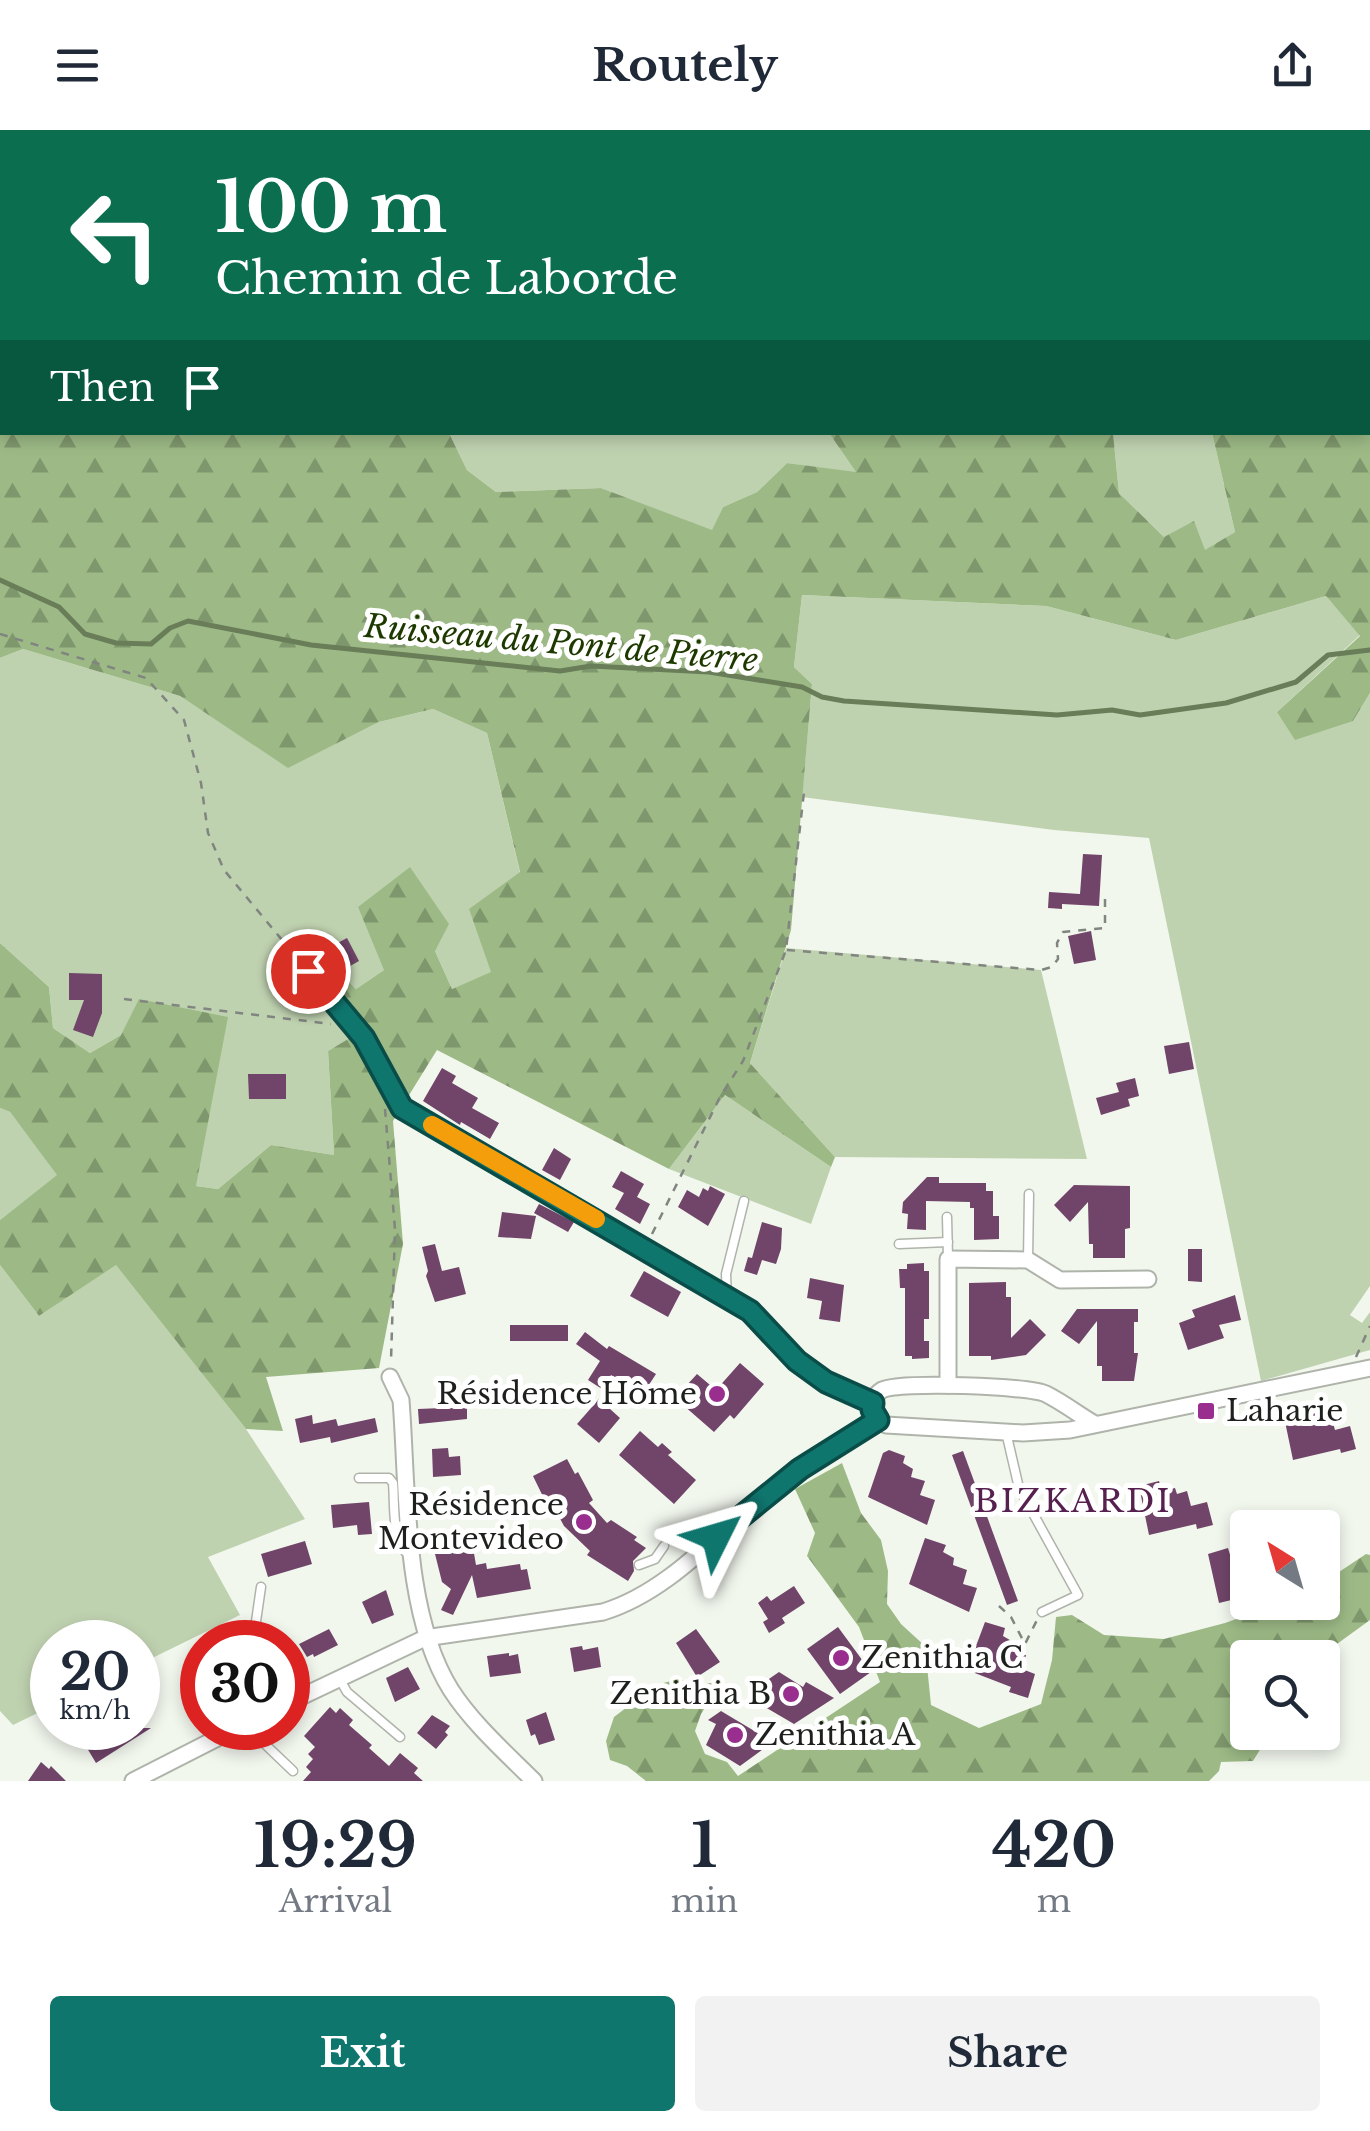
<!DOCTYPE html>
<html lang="en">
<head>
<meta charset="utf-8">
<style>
  :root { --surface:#fff; --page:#f2f2f3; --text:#1f2937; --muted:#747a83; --accent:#0f766e }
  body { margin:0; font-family:"Libre Baskerville",serif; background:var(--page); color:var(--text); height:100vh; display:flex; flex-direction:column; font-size:38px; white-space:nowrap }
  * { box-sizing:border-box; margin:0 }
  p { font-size:32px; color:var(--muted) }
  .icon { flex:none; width:55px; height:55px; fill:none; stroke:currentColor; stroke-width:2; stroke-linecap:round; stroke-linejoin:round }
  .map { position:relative; height:1651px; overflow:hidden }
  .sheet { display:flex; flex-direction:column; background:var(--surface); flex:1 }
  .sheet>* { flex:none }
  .hud { position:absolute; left:0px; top:0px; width:1370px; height:305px; box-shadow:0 5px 15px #0003; background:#0b6e4f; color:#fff; overflow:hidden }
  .needle { width:65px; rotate:323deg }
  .controls { position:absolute; left:1230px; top:1380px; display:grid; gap:20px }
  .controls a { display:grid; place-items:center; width:110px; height:110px; border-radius:10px; background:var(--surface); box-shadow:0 5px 15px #0003; font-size:50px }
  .speed { position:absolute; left:30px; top:1490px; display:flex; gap:20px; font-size:50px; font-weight:700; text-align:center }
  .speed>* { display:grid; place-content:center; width:130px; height:130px; border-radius:50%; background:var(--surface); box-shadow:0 5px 15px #0003; line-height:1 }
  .speed small { font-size:25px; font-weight:400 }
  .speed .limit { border:15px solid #d22; background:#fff; color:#111 }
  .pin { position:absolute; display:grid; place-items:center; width:85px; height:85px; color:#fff; margin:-42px; border:5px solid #fff; border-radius:50%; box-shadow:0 2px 10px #0007 }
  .me { position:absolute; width:110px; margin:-55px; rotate:50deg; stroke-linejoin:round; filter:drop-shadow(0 0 8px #0008) }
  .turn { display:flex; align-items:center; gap:35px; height:210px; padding:0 50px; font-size:45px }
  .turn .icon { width:130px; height:130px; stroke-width:2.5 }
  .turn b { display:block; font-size:70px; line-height:85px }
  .then { display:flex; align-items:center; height:95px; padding:0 50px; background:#0003; gap:20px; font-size:38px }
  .eta { display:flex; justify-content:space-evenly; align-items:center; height:170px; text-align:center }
  .eta b { font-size:60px; font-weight:700; line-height:70px }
  .cta { display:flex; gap:20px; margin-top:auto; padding:20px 50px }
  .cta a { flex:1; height:115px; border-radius:10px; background:var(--accent); color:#fff; font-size:40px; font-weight:700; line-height:115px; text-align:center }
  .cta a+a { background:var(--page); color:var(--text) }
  header { display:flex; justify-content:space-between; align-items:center; height:130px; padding:0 50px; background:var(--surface); font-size:45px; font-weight:700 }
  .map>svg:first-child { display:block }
  .green { fill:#bfd2b0 }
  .forest { fill:url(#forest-firs) }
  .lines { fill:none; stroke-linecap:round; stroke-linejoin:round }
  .stream { stroke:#687d58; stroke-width:5 }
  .building { fill:#704569 }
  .lane-casing { stroke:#afb4ab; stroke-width:11 }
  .street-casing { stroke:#afb4ab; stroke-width:19 }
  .path { stroke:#81857f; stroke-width:2.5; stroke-dasharray:8 8; stroke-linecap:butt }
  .lane { stroke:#fff; stroke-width:8 }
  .street { stroke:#fff; stroke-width:15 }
  .route-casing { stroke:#0a4d48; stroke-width:25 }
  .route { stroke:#0f766e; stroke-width:18 }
  .slow { stroke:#f59e0b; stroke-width:18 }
  .poi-dot { fill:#9a2e8f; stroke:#fff; stroke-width:4 }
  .labels { text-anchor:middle; stroke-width:10; stroke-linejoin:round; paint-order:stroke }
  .poi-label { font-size:30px; fill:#1e201d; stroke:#fff; text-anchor:end }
  .water-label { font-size:32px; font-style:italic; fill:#1e3900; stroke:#fff }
  .neighbourhood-label { font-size:32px; letter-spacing:2.5px; fill:#56214f; stroke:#fff }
</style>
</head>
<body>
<header><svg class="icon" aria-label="menu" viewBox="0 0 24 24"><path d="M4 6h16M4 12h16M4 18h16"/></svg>Routely<svg class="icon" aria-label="share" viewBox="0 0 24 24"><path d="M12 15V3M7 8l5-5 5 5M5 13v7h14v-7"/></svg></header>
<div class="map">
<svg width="1370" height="1651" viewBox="0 0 1370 1651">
  <defs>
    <pattern id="forest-firs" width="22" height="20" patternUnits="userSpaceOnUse" patternTransform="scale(2.5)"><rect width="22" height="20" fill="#9dba86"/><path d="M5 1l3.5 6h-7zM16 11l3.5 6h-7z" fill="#7f976d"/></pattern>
  </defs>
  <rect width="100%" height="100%" fill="#f2f7ee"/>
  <!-- green -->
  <g class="green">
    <polygon points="611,0 1370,0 1370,196 1368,196 1368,2 611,2"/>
    <polygon points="449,303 829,303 857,343 787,333 757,362 723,377 712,401 601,358 496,362 467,340"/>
    <polygon points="1113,303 1212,303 1235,402 1205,421 1164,407 1119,363"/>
    <polygon points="802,465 1046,476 1176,510 1326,466 1360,505 1277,582 1353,591 1370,563 1370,1156 1350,1185 1362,1193 1370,1182 1370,1220 1261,1251 1149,708 1054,700 802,667 812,554 794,537"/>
    <polygon points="23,519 180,566 288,637 379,592 433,579 487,603 520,743 491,843 452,859 435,821 384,840 356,859 318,822 366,899 328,921 334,1025 271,1015 218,1059 196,1056 121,905 90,923 53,898 49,857 0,813 0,528"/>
    <polygon points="786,818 1041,840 1087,1029 835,1027 750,933"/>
    <polygon points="725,965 831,1037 811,1094 669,1039"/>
    <polygon points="0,978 10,982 58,1045 0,1090"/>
    <polygon points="116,1134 246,1299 305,1389 208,1427 240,1485 138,1535 138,1512 52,1512 52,1576 13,1595 0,1581 0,1135 39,1186"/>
  </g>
  <!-- forest -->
  <g class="forest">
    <polygon points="0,0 611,0 2,2 2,302 449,303 467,340 496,362 601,358 712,400 723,377 757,362 787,333 856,342 829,303 1113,303 1119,363 1164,407 1194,391 1205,420 1235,402 1212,303 1368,302 1370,196 1370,563 1353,591 1295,610 1277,582 1360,506 1326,466 1176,510 1046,476 802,465 794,537 812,554 791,800 750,933 835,1027 831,1037 725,965 669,1039 437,920 393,991 403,1114 379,1238 266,1247 283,1301 246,1299 116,1135 39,1186 0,1135 0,1090 57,1045 10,982 0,978 0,813 49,857 53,898 90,923 121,905 139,869 228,887 196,1056 218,1059 271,1015 334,1025 328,921 365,899 308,834 318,821 356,859 384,840 358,777 410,737 449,794 435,821 452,859 491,842 469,779 520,742 487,603 433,579 379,592 288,638 180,566 23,519 0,528"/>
    <polygon points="842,1333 861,1383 881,1410 888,1441 887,1474 901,1494 925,1516 931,1575 979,1598 1041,1574 1052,1530 1056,1487 1072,1485 1104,1505 1164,1509 1225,1493 1280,1473 1322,1472 1323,1443 1336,1444 1366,1424 1370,1425 1370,1490 1319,1527 1248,1528 1248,1602 1261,1603 1261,1618 1253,1631 1221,1632 1219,1641 1209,1651 646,1651 627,1636 610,1630 606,1611 614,1587 656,1555 678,1549 701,1554 721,1552 701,1584 695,1601 705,1624 727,1632 738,1646 880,1552 859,1497 807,1426 815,1403 795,1359"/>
  </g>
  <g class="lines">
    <!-- stream -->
    <g class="stream">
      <polyline points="79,2 81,0"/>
      <polyline points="0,88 2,86"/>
      <polyline points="0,450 59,477 85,504 116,513 151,514 170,498 188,491 311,515 560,541 591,536 709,542 802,557 822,567 844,571 1057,585 1112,580 1140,585 1226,573 1296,552 1328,525 1370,520"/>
    </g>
  </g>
  <!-- building -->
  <g class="building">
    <polygon points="1083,724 1102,725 1099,776 1062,774 1062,779 1048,778 1049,762 1080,764"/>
    <polygon points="1091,801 1096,830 1074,834 1068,806"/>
    <polygon points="347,808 359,831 343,840 330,817"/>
    <polygon points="69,843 102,844 102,883 93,907 73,900 84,870 69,870"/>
    <polygon points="1189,912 1194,939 1169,944 1164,916"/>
    <polygon points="442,938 456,946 452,953 478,968 472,978 499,993 490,1009 461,992 460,995 423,971"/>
    <polygon points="248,944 286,944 286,969 249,969"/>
    <polygon points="1135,948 1139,966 1128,969 1130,976 1101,985 1096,968 1119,962 1116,953"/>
    <polygon points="554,1018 571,1029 560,1050 542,1040"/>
    <polygon points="621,1041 644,1054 637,1067 650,1074 640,1094 615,1079 624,1063 612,1057"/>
    <polygon points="927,1047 939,1047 939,1053 986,1053 986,1061 993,1061 993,1086 999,1086 999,1109 974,1110 974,1078 970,1078 970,1072 926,1071 926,1100 907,1099 908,1084 902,1083 903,1072"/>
    <polygon points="1074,1055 1130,1056 1130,1098 1125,1099 1125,1128 1093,1128 1093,1114 1089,1114 1088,1072 1070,1092 1054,1075"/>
    <polygon points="710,1056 725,1064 708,1096 678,1077 687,1060 699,1067 703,1058 708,1061"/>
    <polygon points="539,1074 574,1092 568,1102 534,1083"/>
    <polygon points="502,1082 536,1086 531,1109 498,1107"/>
    <polygon points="762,1092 782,1098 781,1119 776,1134 762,1130 757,1145 744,1141 748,1127 752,1128"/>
    <polygon points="435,1114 442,1141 459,1137 466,1164 435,1172 426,1146 428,1141 422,1117"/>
    <polygon points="1188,1119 1202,1119 1202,1152 1188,1151"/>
    <polygon points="924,1133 924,1141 929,1141 929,1189 924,1189 924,1211 929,1211 929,1228 912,1229 912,1226 905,1226 905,1158 900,1158 899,1139 907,1139 907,1134"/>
    <polygon points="644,1141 681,1162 668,1187 630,1166"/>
    <polygon points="810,1148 844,1155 840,1192 819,1189 822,1171 807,1168"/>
    <polygon points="1006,1152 1006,1167 1011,1167 1011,1208 1030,1189 1046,1205 1026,1225 991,1230 991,1226 969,1226 969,1153"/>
    <polygon points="1235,1165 1241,1190 1219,1195 1224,1208 1188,1220 1179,1193 1195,1187 1192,1180"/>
    <polygon points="1077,1179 1138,1179 1138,1192 1134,1192 1134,1223 1138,1223 1134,1251 1102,1251 1102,1236 1097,1236 1097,1191 1079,1214 1061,1201"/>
    <rect x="510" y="1195" width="58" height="16"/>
    <polygon points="585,1202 607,1219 609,1216 656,1244 643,1264 611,1245 602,1259 588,1250 600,1231 576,1214"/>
    <polygon points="740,1233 764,1254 734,1289 730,1285 714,1302 675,1268 697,1244 716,1260"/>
    <polygon points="599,1269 620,1288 599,1313 577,1294"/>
    <polygon points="1303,1276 1306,1286 1319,1282 1321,1289 1331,1286 1335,1300 1350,1296 1356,1319 1341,1323 1340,1319 1293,1330 1283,1282"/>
    <polygon points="467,1277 467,1289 419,1294 418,1279"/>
    <polygon points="312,1285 313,1294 336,1289 338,1296 375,1288 378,1302 331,1313 330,1307 300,1313 295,1289"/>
    <polygon points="640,1301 658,1317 662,1313 672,1322 668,1325 696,1350 674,1374 619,1325"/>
    <polygon points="448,1318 449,1327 460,1326 461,1345 433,1347 432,1319"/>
    <polygon points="889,1320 905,1326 903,1333 913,1339 911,1347 925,1351 920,1365 935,1370 927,1395 868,1367 883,1323"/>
    <polygon points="963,1321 1018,1471 1007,1475 952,1325"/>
    <polygon points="567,1329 575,1344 578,1342 593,1370 589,1373 607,1393 611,1390 637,1407 634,1410 646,1418 633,1431 634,1441 628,1451 587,1425 590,1421 564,1396 557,1383 552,1385 533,1346"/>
    <polygon points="1159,1351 1162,1361 1175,1358 1177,1364 1187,1361 1191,1376 1207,1372 1213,1395 1197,1399 1196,1394 1149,1405 1139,1356"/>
    <polygon points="369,1372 372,1404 358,1405 357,1395 333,1398 331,1375"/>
    <polygon points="455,1401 457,1409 471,1406 476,1435 486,1433 487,1439 520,1434 521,1440 527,1439 531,1459 477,1468 472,1445 453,1485 441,1480 451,1459 442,1452 433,1416 441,1404"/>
    <polygon points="925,1408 946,1415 943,1422 954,1428 953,1435 967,1440 963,1454 977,1458 969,1482 909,1454"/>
    <polygon points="305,1411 312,1434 268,1447 261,1424"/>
    <polygon points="1228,1418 1231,1428 1244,1425 1248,1437 1248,1466 1219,1473 1208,1424"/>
    <polygon points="794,1456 805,1473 782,1488 785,1493 769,1503 763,1492 768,1489 758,1473 767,1466 771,1471"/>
    <polygon points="386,1460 394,1485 372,1494 362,1472"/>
    <polygon points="985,1492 1005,1498 1003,1506 1015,1513 1012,1521 1026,1525 1022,1539 1035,1544 1028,1568 1009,1562 1011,1557 967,1540"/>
    <polygon points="838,1497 871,1542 840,1564 807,1519"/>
    <polygon points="329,1499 338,1515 314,1527 313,1524 307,1527 299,1514"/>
    <polygon points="696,1499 720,1532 697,1547 676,1513"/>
    <polygon points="582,1516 583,1520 598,1517 601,1537 574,1542 570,1518"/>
    <polygon points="509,1523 509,1526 518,1524 521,1543 490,1547 487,1526"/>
    <polygon points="408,1537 420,1559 395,1572 386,1548"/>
    <polygon points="779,1542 803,1557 806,1552 834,1568 794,1594 760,1574 771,1554 766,1551"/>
    <polygon points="330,1577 336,1583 340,1578 353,1590 349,1595 372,1615 369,1618 389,1636 400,1623 418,1638 414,1643 423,1651 303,1651 311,1642 306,1637 313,1629 308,1624 315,1617 304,1606"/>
    <polygon points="721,1581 766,1608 773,1612 740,1636 706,1615 716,1594 708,1590"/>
    <polygon points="546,1582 555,1610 539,1615 535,1604 531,1606 526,1590"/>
    <polygon points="432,1585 450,1596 445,1602 448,1605 436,1619 417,1603"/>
    <polygon points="75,1598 151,1598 96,1633"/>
    <polygon points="41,1632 49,1639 51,1636 66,1651 28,1651"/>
  </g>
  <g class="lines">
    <defs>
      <g id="lane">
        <polyline points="947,1087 948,1128"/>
        <polyline points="899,1114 948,1112"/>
        <polyline points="1028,1130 1029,1064"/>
        <polyline points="727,1167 726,1144 744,1071"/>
        <polyline points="1006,1302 1019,1358 1078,1465 1042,1482"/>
        <path d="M359,1348H389L393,1353C395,1374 391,1412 409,1425"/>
        <polyline points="639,1435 655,1429 664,1416"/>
        <polyline points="253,1512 261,1457"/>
        <polyline points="339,1548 347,1562 400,1607"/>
        <polyline points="248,1598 293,1641"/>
      </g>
      <g id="street">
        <path d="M307,841L364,908L402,978L727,1167C755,1184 772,1210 797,1231C819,1249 846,1264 873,1273"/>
        <path d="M390,1247L401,1270C408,1359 403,1484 451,1560C473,1594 506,1623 534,1651"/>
        <polyline points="948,1255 948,1129 1028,1130 1060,1150 1148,1149"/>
        <path d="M1093,1293C1078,1284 1062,1272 1046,1264C1029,1256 898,1251 882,1260C874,1265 873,1271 872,1280L878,1290L886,1295L1023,1303L1070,1300L1370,1238"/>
        <path d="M288,1573L425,1508L603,1482C675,1460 726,1392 785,1349C815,1328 850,1313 878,1290"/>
        <polyline points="133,1651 237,1598"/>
      </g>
    </defs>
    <!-- lane casing -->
    <use href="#lane" class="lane-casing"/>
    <!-- street casing -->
    <use href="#street" class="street-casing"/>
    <!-- path -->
    <g class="path">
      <polyline points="0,504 146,548 184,590 201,653 208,703 224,740 297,828"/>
      <polyline points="787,820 1041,840 1052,837 1058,829 1057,813 1063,802 1105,798 1105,766"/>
      <polyline points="124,869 331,894"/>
      <polyline points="385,979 395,1099 391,1231"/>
      <polyline points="652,1104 720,967 743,931 786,820 804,662"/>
      <polyline points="1356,1227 1370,1196"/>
      <polyline points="999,1476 1011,1487 1025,1514 1037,1490"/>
    </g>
    <!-- lane -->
    <use href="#lane" class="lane"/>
    <!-- street -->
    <use href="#street" class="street"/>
  </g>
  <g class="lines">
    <defs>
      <polyline id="route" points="308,841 364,908 402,978 750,1181 797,1231 826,1252 873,1273 872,1280 878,1290 800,1339 716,1407"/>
    </defs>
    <!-- route casing -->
    <use href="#route" class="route-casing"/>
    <!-- route -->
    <use href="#route" class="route"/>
    <!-- slow -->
    <polyline class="slow" points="432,995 596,1089"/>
  </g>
  <!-- markers -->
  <g class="poi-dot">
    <circle cx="717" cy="1264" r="10"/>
    <rect x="1196" y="1271" width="20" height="20" rx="5"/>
    <circle cx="584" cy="1392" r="10"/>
    <circle cx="841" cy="1528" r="10"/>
    <circle cx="791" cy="1564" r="10"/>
    <circle cx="735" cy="1605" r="10"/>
  </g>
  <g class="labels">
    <!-- poi labels -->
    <g class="poi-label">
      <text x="697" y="1274">Résidence Hôme</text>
      <text x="1226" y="1291" text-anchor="start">Laharie</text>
      <text x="564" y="1385">Résidence<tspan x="564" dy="34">Montevideo</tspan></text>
      <text x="861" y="1538" text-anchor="start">Zenithia C</text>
      <text x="771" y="1574">Zenithia B</text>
      <text x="755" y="1615" text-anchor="start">Zenithia A</text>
    </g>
    <!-- water labels -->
    <g class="water-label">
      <text transform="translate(561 513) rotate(5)" y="11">Ruisseau du Pont de Pierre</text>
    </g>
    <!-- neighbourhood labels -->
    <g class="neighbourhood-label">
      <text x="1073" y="1382">BIZKARDI</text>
    </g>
  </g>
</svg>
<div class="controls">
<a><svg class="needle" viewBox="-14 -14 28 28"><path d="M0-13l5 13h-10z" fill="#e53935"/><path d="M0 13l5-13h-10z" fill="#747a83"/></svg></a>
<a><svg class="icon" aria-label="search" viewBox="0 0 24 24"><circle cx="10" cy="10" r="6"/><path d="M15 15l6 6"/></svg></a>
</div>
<div class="speed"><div>20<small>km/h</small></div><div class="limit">30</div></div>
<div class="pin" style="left:308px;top:841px;background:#d93025"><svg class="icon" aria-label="arrive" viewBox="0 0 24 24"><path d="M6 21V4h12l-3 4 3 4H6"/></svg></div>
<svg class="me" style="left:716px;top:1407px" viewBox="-20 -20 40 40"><path d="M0-17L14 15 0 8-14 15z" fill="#0f766e" stroke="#fff" stroke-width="4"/></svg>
<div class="hud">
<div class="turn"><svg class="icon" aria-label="left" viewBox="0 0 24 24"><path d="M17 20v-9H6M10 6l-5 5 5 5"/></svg><div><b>100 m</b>Chemin de Laborde</div></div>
<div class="then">Then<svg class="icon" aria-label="arrive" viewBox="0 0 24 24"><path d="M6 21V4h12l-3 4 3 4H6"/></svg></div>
</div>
</div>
<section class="sheet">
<div class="eta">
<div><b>19:29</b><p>Arrival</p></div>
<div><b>1</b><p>min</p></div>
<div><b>420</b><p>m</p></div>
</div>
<div class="cta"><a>Exit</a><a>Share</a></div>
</section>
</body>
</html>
